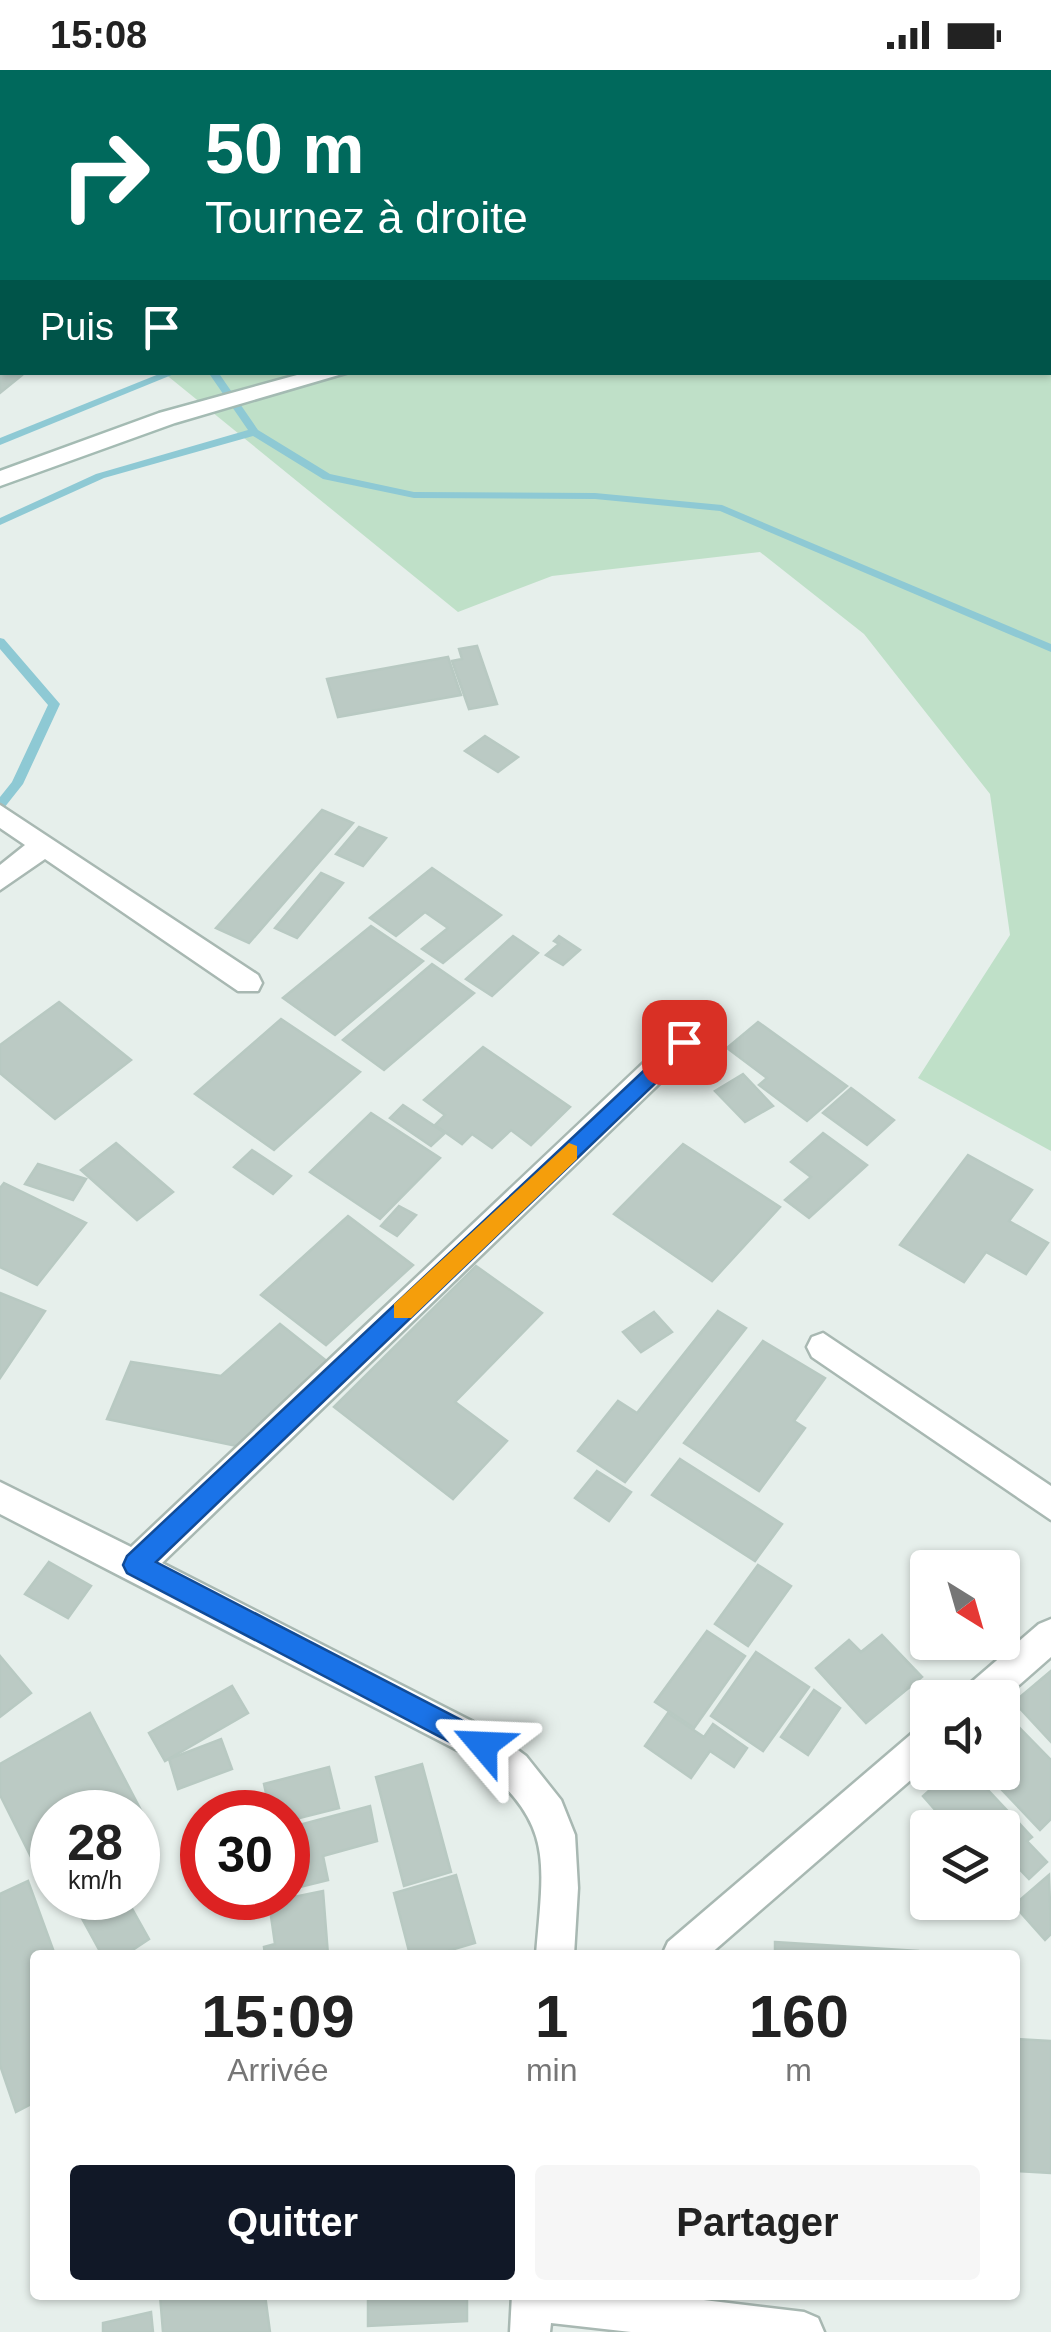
<!DOCTYPE html>
<html lang="fr">
<head>
<meta charset="utf-8">
<style>
  :root { --surface:#fff; --page:#f6f6f6; --text:#222; --muted:#767676; --accent:#111827 }
  body { margin:0; font-family:Arial,sans-serif; background:var(--page); color:var(--text); height:100vh; display:flex; flex-direction:column; font-size:38px; white-space:nowrap }
  * { box-sizing:border-box; margin:0 }
  p { font-size:32px; color:var(--muted) }
  .icon { flex:none; width:55px; height:55px; fill:none; stroke:currentColor; stroke-width:2; stroke-linecap:round; stroke-linejoin:round }
  .map { position:relative; flex:1; overflow:hidden }
  .sheet { position:absolute; left:30px; top:1880px; width:990px; height:350px; display:flex; flex-direction:column; background:var(--surface); border-radius:10px; box-shadow:0 2px 8px #0004 }
  .sheet>* { flex:none }
  .hud { position:absolute; left:0px; top:0px; width:1052px; height:305px; box-shadow:0 2px 8px #0004; background:#00695c; color:#fff; overflow:hidden }
  .needle { width:65px; rotate:143deg }
  .fabs { position:absolute; left:910px; top:1480px; display:grid; gap:20px }
  .fabs a { display:grid; place-items:center; width:110px; height:110px; border-radius:10px; background:var(--surface); box-shadow:0 2px 8px #0004; font-size:50px }
  .speed { position:absolute; left:30px; top:1720px; display:flex; gap:20px; font-size:50px; font-weight:700; text-align:center }
  .speed>* { display:grid; place-content:center; width:130px; height:130px; border-radius:50%; background:var(--surface); box-shadow:0 2px 8px #0004; line-height:1 }
  .speed small { font-size:25px; font-weight:400 }
  .speed .limit { border:15px solid #d22; background:#fff; color:#111 }
  .pin { position:absolute; display:grid; place-items:center; width:85px; height:85px; color:#fff; margin:-42px; border-radius:20px; box-shadow:0 5px 15px #0006 }
  .me { position:absolute; width:110px; margin:-55px; rotate:296deg; stroke-linejoin:round; filter:drop-shadow(0 0 8px #0008) }
  .turn { display:flex; align-items:center; gap:35px; height:210px; padding:0 40px; font-size:45px }
  .turn .icon { width:130px; height:130px; stroke-width:2.5 }
  .turn b { display:block; font-size:70px; line-height:85px }
  .then { display:flex; align-items:center; height:95px; padding:0 40px; background:#0003; gap:20px; font-size:38px }
  .eta { display:flex; justify-content:space-evenly; align-items:center; height:170px; text-align:center }
  .eta b { font-size:60px; font-weight:600; line-height:70px }
  .action { display:flex; gap:20px; margin-top:auto; padding:20px 40px }
  .action a { flex:1; height:115px; border-radius:10px; background:var(--accent); color:#fff; font-size:40px; font-weight:600; line-height:115px; text-align:center }
  .action a+a { background:var(--page); color:var(--text) }
  .status { display:flex; justify-content:space-between; align-items:center; height:70px; padding:0 50px; background:var(--surface); direction:ltr }
  .status svg { height:28px; fill:currentColor }
  .map>svg:first-child { display:block }
  .built { fill:#d4dfda }
  .green { fill:#bfe0c8 }
  .lines { fill:none; stroke-linecap:round; stroke-linejoin:round }
  .stream { fill:#8ec9d4; fill-rule:evenodd }
  .building { fill:#bbcac4; stroke:#b8c9c2; stroke-width:2.5 }
  .service-casing { stroke:#a8b8b2; stroke-width:4 }
  .minor-casing { stroke:#a8b8b2; stroke-width:5 }
  .secondary-casing { stroke:#a4bbb3; stroke-width:5 }
  .service { fill:#fff; fill-rule:evenodd }
  .minor { fill:#fff; fill-rule:evenodd }
  .secondary { fill:#fff; fill-rule:evenodd }
  .route { fill:#1a73e8; stroke:#114b97; stroke-width:2.5 }
  .slow { fill:#f59e0b }
</style>
</head>
<body>
<div class="status"><b>15:08</b><svg viewBox="0 0 49 12"><path d="M0 12V9h3v3zM5 12V6h3v6zM10 12V3h3v9zM15 12V0h3v12zM26 1h20v11H26zM47 4h2v5h-2z"/></svg></div>
<div class="map">
<svg width="1051" height="2262" viewBox="0 0 1051 2262">
  <rect width="100%" height="100%" fill="#e6efeb"/>
  <!-- built -->
  <polygon class="built" points="0,0 1051,0 1051,72 1050,2 2,2 2,59"/>
  <!-- green -->
  <polygon class="green" points="1051,226 1051,1081 918,1008 1010,865 990,724 864,564 760,482 552,506 458,542 164,303 1050,302"/>
  <g class="lines">
    <!-- stream -->
    <g class="stream">
      <rect x="0" y="111" width="2" height="6"/>
      <polygon points="164,302 179,302 0,375 0,368"/>
      <polygon points="208,302 218,302 258,360 330,404 414,422 595,423 722,435 1051,574 1051,582 720,441 595,429 414,428 323,409 253,366 104,408 0,455 0,448 96,404 248,360"/>
      <polygon points="0,568 4,569 60,634 23,714 4,738 0,739 0,727 12,712 48,635 0,579"/>
    </g>
  </g>
  <!-- building -->
  <g class="building">
    <polygon points="0,297 2,302 21,306 0,323"/>
    <polygon points="477,576 497,634 469,639 452,591 462,589 459,579"/>
    <polygon points="448,587 461,625 338,647 327,609"/>
    <polygon points="485,666 518,687 498,702 465,681"/>
    <polygon points="322,740 353,753 249,873 216,858"/>
    <polygon points="359,757 386,768 363,796 336,784"/>
    <polygon points="432,798 501,845 443,893 422,879 448,858 425,842 396,866 370,848"/>
    <polygon points="321,803 343,813 297,868 275,858"/>
    <polygon points="371,856 423,891 335,965 283,928"/>
    <polygon points="513,866 538,883 492,926 466,909"/>
    <polygon points="559,866 580,880 563,895 546,885 559,874 554,871"/>
    <polygon points="432,894 474,923 384,1000 343,970"/>
    <polygon points="59,932 131,990 55,1049 0,1003 0,975"/>
    <polygon points="281,949 360,1002 274,1080 195,1024"/>
    <polygon points="758,952 847,1016 807,1051 759,1015 767,1008 727,978"/>
    <polygon points="483,977 570,1037 531,1075 511,1060 492,1078 472,1064 462,1074 435,1055 445,1045 424,1030"/>
    <polygon points="743,1004 773,1036 745,1052 715,1021"/>
    <polygon points="851,1018 894,1050 867,1075 823,1043"/>
    <polygon points="403,1035 445,1063 431,1076 390,1048"/>
    <polygon points="371,1043 440,1088 380,1149 310,1102"/>
    <polygon points="823,1063 867,1095 809,1148 785,1130 811,1107 791,1092"/>
    <polygon points="116,1073 173,1122 137,1150 81,1100"/>
    <polygon points="683,1074 780,1137 712,1211 614,1144"/>
    <polygon points="252,1080 291,1106 273,1124 234,1097"/>
    <polygon points="968,1085 1032,1120 1009,1151 1048,1173 1026,1204 986,1182 964,1212 900,1175"/>
    <polygon points="38,1094 86,1109 73,1130 25,1114"/>
    <polygon points="4,1113 86,1153 37,1215 0,1197 0,1118"/>
    <polygon points="399,1136 416,1145 397,1166 381,1156"/>
    <polygon points="348,1146 413,1195 326,1275 261,1225"/>
    <polygon points="476,1196 542,1243 455,1332 507,1371 453,1429 334,1337"/>
    <polygon points="0,1223 45,1241 0,1308"/>
    <polygon points="718,1241 746,1258 625,1412 578,1381 618,1331 637,1343"/>
    <polygon points="654,1242 672,1262 641,1282 623,1262"/>
    <polygon points="280,1254 333,1296 246,1378 107,1349 131,1292 221,1306"/>
    <polygon points="763,1271 825,1308 794,1351 805,1358 759,1421 684,1373"/>
    <polygon points="680,1389 782,1454 755,1491 652,1425"/>
    <polygon points="597,1401 631,1422 609,1451 575,1428"/>
    <polygon points="49,1492 91,1516 68,1548 25,1524"/>
    <polygon points="758,1495 791,1516 748,1576 715,1554"/>
    <polygon points="707,1561 745,1586 694,1658 655,1632"/>
    <polygon points="882,1565 922,1607 866,1653 816,1598 849,1570 861,1582"/>
    <polygon points="756,1582 809,1617 763,1681 711,1646"/>
    <polygon points="0,1586 31,1623 0,1647"/>
    <polygon points="1051,1601 1051,1672 1014,1632"/>
    <polygon points="232,1616 248,1643 165,1691 149,1663"/>
    <polygon points="814,1620 840,1638 808,1685 781,1667"/>
    <polygon points="90,1643 144,1746 138,1750 138,1742 52,1742 52,1800 41,1807 0,1725 0,1694"/>
    <polygon points="668,1643 704,1667 713,1654 747,1678 734,1697 710,1681 691,1708 645,1676"/>
    <polygon points="1009,1647 1051,1690 1051,1749 1040,1760 985,1702 1002,1702 1002,1653"/>
    <polygon points="221,1669 232,1699 178,1719 169,1689"/>
    <polygon points="422,1694 451,1802 404,1816 376,1707"/>
    <polygon points="329,1697 339,1738 288,1751 288,1742 270,1742 264,1714"/>
    <polygon points="950,1702 971,1702 1032,1767 1027,1771 1047,1792 1029,1809 1010,1789 1002,1794 1002,1758 951,1758 923,1726"/>
    <polygon points="370,1736 377,1771 323,1786 328,1810 288,1820 288,1758"/>
    <polygon points="456,1805 475,1873 434,1885 410,1885 394,1823"/>
    <polygon points="1049,1805 1051,1864 1045,1870 1014,1835"/>
    <polygon points="28,1811 55,1885 35,1885 35,2032 16,2042 0,1995 0,1824"/>
    <polygon points="323,1821 328,1885 265,1885 264,1877 275,1874 269,1832"/>
    <polygon points="104,1828 126,1828 149,1869 125,1885 102,1885 79,1843"/>
    <polygon points="775,1872 918,1881 918,1885 775,1885"/>
    <polygon points="1015,1969 1051,1971 1051,2103 1015,2101"/>
    <polygon points="160,2225 265,2225 270,2262 163,2262"/>
    <polygon points="368,2225 467,2225 467,2251 368,2256"/>
    <polygon points="151,2242 153,2262 103,2262 103,2253"/>
  </g>
  <g class="lines">
    <defs>
      <polygon id="service" points="13,0 30,0 32,2 16,2"/>
      <g id="minor">
        <polygon points="0,735 258,905 262,913 258,921 238,921 45,789 0,820 0,795 25,775 0,758"/>
        <path d="M684,961L694,964L698,972L694,980L162,1493L495,1663L526,1686L561,1730L575,1765L578,1818L574,1885H536C544,1786 555,1753 471,1687L0,1444V1412L131,1477L674,964Z"/>
        <polygon points="823,1263 1051,1416 1051,1450 812,1287 807,1277 812,1267"/>
        <polygon points="1051,1549 1051,1587 1002,1630 962,1628 967,1616 1039,1554"/>
        <polygon points="928,1655 928,1695 709,1885 662,1885 668,1872 916,1660"/>
        <polygon points="512,2225 662,2225 804,2242 818,2248 824,2262 631,2262 551,2253 550,2262 510,2262"/>
      </g>
      <g id="secondary">
        <rect x="1050" y="132" width="1" height="12"/>
        <polygon points="308,302 349,302 175,353 0,416 0,401 159,343"/>
      </g>
    </defs>
    <!-- service casing -->
    <use href="#service" class="service-casing"/>
    <!-- minor casing -->
    <use href="#minor" class="minor-casing"/>
    <!-- secondary casing -->
    <use href="#secondary" class="secondary-casing"/>
    <!-- service -->
    <use href="#service" class="service"/>
    <!-- minor -->
    <use href="#minor" class="minor"/>
    <!-- secondary -->
    <use href="#secondary" class="secondary"/>
  </g>
  <!-- route -->
  <polygon class="route" points="684,963 695,972 692,978 156,1492 492,1666 496,1675 492,1684 483,1688 473,1684 127,1503 123,1495 127,1486"/>
  <!-- slow -->
  <polygon class="slow" points="569,1073 577,1076 577,1089 411,1248 394,1248 394,1234"/>
</svg>
<div class="fabs">
<a><svg class="needle" viewBox="-14 -14 28 28"><path d="M0-13l5 13h-10z" fill="#e53935"/><path d="M0 13l5-13h-10z" fill="#767676"/></svg></a>
<a><svg class="icon" aria-label="sound" viewBox="0 0 24 24"><path d="M4 9h4l5-4v14l-5-4H4zM17 9q2 3 0 6"/></svg></a>
<a><svg class="icon" aria-label="layers" viewBox="0 0 24 24"><path d="M12 4l9 5-9 5-9-5zM3 14l9 5 9-5"/></svg></a>
</div>
<div class="speed"><div>28<small>km/h</small></div><div class="limit">30</div></div>
<div class="pin" style="left:684px;top:972px;background:#d93025"><svg class="icon" aria-label="arrive" viewBox="0 0 24 24"><path d="M6 21V4h12l-3 4 3 4H6"/></svg></div>
<svg class="me" style="left:483px;top:1675px" viewBox="-20 -20 40 40"><path d="M0-17L14 15 0 8-14 15z" fill="#1a73e8" stroke="#fff" stroke-width="4"/></svg>
<div class="hud">
<div class="turn"><svg class="icon" aria-label="right" viewBox="0 0 24 24"><path d="M7 20v-9h11M14 6l5 5-5 5"/></svg><div><b>50 m</b>Tournez à droite</div></div>
<div class="then">Puis<svg class="icon" aria-label="arrive" viewBox="0 0 24 24"><path d="M6 21V4h12l-3 4 3 4H6"/></svg></div>
</div>
<section class="sheet">
<div class="eta">
<div><b>15:09</b><p>Arrivée</p></div>
<div><b>1</b><p>min</p></div>
<div><b>160</b><p>m</p></div>
</div>
<div class="action"><a>Quitter</a><a>Partager</a></div>
</section>
</div>
</body>
</html>
